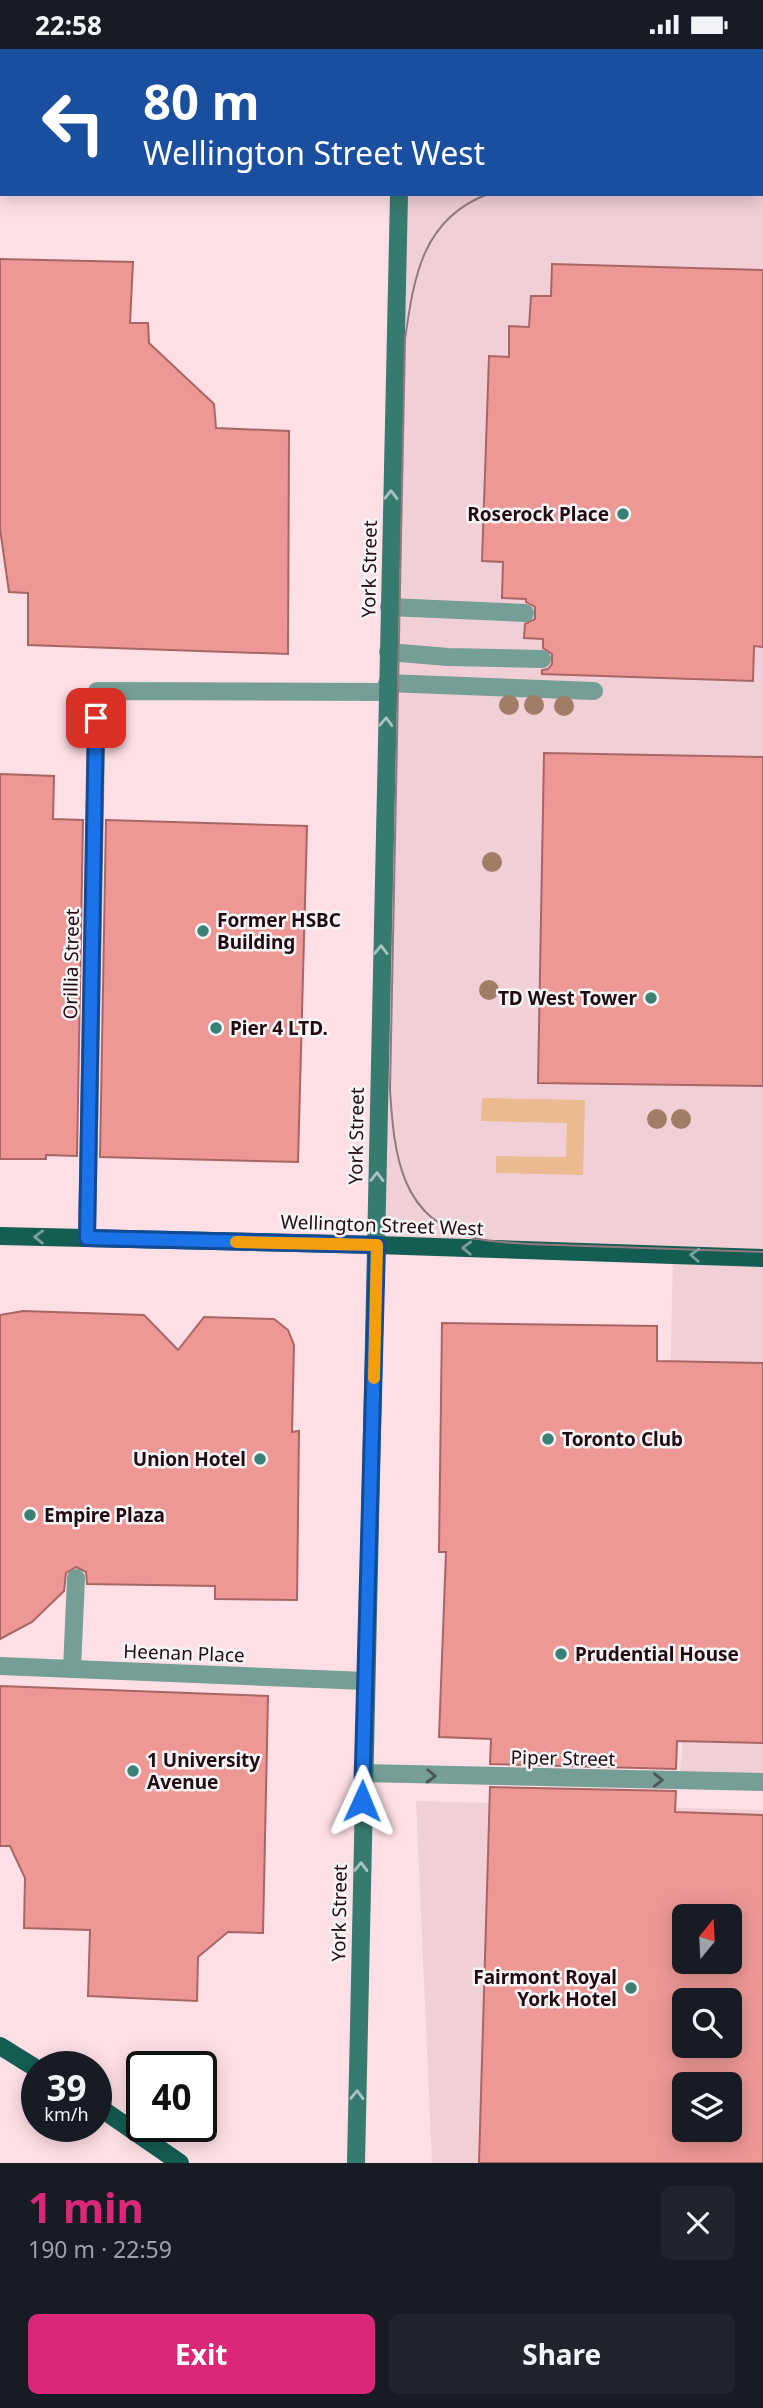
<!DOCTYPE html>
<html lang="en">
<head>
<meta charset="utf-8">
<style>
  :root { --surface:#171b24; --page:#20242c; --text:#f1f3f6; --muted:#9ea1a6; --accent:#db2777 }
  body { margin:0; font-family:"Noto Sans",sans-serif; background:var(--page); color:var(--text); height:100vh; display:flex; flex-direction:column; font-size:26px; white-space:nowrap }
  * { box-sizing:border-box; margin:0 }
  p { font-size:23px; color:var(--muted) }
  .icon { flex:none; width:38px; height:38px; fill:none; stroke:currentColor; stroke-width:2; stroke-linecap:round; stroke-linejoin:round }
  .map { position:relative; height:2114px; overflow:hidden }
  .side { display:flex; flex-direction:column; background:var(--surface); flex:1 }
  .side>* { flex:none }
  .banner { position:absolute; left:0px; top:0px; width:763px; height:147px; box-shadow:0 4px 18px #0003; background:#1a4fa0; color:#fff; overflow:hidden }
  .needle { width:46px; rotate:18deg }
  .buttons { position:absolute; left:672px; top:1855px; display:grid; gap:14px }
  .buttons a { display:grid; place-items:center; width:70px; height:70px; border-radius:10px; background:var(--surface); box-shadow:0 4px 18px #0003; font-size:35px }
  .speed { position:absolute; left:21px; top:2002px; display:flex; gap:14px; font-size:35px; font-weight:700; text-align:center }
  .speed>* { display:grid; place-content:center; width:91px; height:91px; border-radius:50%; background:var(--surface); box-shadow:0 4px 18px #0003; line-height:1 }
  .speed small { font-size:18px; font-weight:400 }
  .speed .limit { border:4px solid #111; border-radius:10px; background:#fff; color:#111 }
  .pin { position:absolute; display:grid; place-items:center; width:60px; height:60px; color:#fff; margin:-30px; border-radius:14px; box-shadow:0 4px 10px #0006 }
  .me { position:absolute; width:77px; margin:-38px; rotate:1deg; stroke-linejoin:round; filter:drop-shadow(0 0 5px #0008) }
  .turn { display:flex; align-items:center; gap:24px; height:147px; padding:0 28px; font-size:32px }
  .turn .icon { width:91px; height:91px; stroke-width:2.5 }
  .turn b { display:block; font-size:49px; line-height:60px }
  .round { display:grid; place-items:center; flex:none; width:74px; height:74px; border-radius:10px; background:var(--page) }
  .overview { display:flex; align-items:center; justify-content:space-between; height:119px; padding:0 28px }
  h1 { font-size:42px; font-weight:700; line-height:52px; color:var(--accent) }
  .primary-button { display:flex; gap:14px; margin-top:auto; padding:14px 28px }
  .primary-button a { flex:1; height:80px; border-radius:10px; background:var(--accent); color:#fff; font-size:28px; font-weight:700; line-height:80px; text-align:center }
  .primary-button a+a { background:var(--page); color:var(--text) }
  .status { display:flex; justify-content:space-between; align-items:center; height:49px; padding:0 35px; background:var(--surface); direction:ltr }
  .status svg { height:19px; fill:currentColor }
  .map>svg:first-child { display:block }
  .built { fill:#f1cfd7; fill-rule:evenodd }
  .green { fill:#ecba90 }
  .building { fill:#ee9896; stroke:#a96564; stroke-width:2; fill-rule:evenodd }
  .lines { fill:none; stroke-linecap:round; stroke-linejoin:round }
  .lane { stroke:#759e96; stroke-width:18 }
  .street { stroke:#759e96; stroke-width:18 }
  .secondary { stroke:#377a6f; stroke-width:18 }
  .primary { stroke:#145d53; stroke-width:18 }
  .tram { stroke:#947880; stroke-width:2 }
  .tree { fill:#a17d68 }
  .oneway { stroke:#a9c4bf }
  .oneway2 { stroke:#79a19c }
  .oneway3 { stroke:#4c5454 }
  .route-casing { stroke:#114b97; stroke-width:18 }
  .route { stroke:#1a73e8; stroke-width:12 }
  .slow { stroke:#f59e0b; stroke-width:12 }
  .poi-dot { fill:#3b8074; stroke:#f5f5f5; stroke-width:2.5 }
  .labels { text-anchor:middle; stroke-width:5; stroke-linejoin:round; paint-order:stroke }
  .poi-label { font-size:19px; font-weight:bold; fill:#230a12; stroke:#f5f5f5; text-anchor:start }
  .street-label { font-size:19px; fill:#230a12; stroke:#f5f5f5 }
</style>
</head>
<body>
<div class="status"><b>22:58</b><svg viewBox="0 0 49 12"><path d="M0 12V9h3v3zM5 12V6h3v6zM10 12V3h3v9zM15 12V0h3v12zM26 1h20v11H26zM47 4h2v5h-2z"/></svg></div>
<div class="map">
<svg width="763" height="2114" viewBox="0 0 763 2114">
  <rect width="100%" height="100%" fill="#fedfe6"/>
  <!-- built -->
  <g class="built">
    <polygon points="0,0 402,0 402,2 2,2 2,111 0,111"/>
    <polygon points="456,0 763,0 763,78 761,78 761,2 456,2"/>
    <polygon points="761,128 763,129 763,1733 679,1732 682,1703 687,1517 667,1494 673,1205 377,1196 399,145 761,145"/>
    <path d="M416,1752L763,1761V2114H432ZM684,1867H730V1913H684ZM684,1951H730V1997H684ZM684,2035H730V2081H684Z"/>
  </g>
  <!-- green -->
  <polygon class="green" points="482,1049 585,1051 583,1126 496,1124 496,1107 566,1108 567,1074 481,1072"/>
  <!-- building -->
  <g class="building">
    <polygon points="0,210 133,213 130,274 148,274 149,294 214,355 216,379 289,382 288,605 28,596 28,544 9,543 0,480"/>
    <polygon points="552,215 763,221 763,598 754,597 753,632 542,625 542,621 548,620 552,615 552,605 543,599 543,590 524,589 525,575 535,570 535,558 526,553 526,550 502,549 503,513 482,512 489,307 509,308 509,277 529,278 531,247 551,247"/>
    <polygon points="544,704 763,708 763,1037 538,1034"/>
    <polygon points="0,725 54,727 53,770 83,771 77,1107 46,1106 46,1110 0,1110"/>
    <polygon points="106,771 307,777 298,1113 100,1108"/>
    <polygon points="23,1262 144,1266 178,1301 204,1268 274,1270 288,1281 294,1296 292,1383 299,1382 297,1551 215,1550 215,1537 87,1535 86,1523 76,1518 66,1524 64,1542 32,1573 0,1590 0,1266"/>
    <polygon points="442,1274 657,1277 657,1312 763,1314 763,1694 677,1692 676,1720 490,1715 491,1690 439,1688 446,1503 439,1503"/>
    <polygon points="0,1637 268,1647 263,1884 228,1883 198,1908 197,1952 88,1947 90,1881 24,1879 25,1829 10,1797 0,1797"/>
    <path d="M490,1738L676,1742L675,1763L763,1766V2114H479ZM684,1867H730V1913H684ZM684,1951H730V1997H684ZM684,2035H730V2081H684Z"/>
  </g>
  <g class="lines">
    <!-- lane -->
    <g class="lane">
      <polyline points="389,558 525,564"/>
      <polyline points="388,603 448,608 542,610"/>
      <polyline points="387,634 594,642"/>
      <polyline points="87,1189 97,642 387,643"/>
      <polyline points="0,1617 366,1632"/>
      <polyline points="72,1620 76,1529"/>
    </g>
    <!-- street -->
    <polyline class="street" points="363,1724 763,1733"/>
    <!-- secondary -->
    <g class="secondary">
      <polyline points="402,2 402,0"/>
      <polyline points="0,111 2,111"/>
      <polyline points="761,128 763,129"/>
      <polyline points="356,2114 399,145"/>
    </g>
    <!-- primary -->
    <g class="primary">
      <polyline points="0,1187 377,1196 763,1209"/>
      <polyline points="0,1997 37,2020"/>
      <polyline points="96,2056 180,2114"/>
    </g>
    <!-- tram -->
    <g class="tram">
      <polyline points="0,99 2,99"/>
      <polyline points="761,116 763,116"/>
      <polyline points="0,121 2,121"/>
      <polyline points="761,138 763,138"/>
      <path d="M488,145C422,170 414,228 405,290L390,1041C394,1104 400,1172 474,1189C492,1193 510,1194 528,1195L763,1203"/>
    </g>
  </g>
  <!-- trees -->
  <g class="tree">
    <circle cx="509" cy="656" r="10"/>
    <circle cx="534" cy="656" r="10"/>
    <circle cx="564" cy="657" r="10"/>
    <circle cx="492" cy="813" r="10"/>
    <circle cx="489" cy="941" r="10"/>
    <circle cx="657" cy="1070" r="10"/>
    <circle cx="681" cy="1070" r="10"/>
  </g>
  <!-- one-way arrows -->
  <defs><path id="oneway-chevron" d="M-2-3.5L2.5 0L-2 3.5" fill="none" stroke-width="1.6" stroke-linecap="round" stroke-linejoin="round" transform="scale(1.75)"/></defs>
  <g class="oneway">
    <use href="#oneway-chevron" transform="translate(391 446) rotate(-89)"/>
    <use href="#oneway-chevron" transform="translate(386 673) rotate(-88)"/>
    <use href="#oneway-chevron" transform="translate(381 901) rotate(-89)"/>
    <use href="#oneway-chevron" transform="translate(377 1128) rotate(-89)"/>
    <use href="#oneway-chevron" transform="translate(361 1818) rotate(-89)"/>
    <use href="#oneway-chevron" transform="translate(357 2046) rotate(-89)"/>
  </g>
  <g class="oneway2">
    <use href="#oneway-chevron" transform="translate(39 1188) rotate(-179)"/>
    <use href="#oneway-chevron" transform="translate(467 1199) rotate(-178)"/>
    <use href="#oneway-chevron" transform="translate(695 1206) rotate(-177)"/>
  </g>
  <g class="oneway3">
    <use href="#oneway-chevron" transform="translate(431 1727) rotate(2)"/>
    <use href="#oneway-chevron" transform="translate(658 1731) rotate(1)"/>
  </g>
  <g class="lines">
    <defs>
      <polyline id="route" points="96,669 87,1189 377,1196 362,1752"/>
    </defs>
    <!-- route casing -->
    <use href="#route" class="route-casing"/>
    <!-- route -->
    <use href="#route" class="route"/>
    <!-- slow -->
    <polyline class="slow" points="236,1193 377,1196 374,1329"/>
  </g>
  <!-- markers -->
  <g class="poi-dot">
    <circle cx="623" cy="465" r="7"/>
    <circle cx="203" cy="882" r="7"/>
    <circle cx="651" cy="949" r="7"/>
    <circle cx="216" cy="979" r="7"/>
    <circle cx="548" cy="1390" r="7"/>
    <circle cx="260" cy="1410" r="7"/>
    <circle cx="30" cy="1466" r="7"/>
    <circle cx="561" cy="1605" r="7"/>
    <circle cx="133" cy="1722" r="7"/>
    <circle cx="631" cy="1939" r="7"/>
  </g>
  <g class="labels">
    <!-- poi labels -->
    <g class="poi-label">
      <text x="609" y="472" text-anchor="end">Roserock Place</text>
      <text x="217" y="878">Former HSBC<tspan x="217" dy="22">Building</tspan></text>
      <text x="637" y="956" text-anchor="end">TD West Tower</text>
      <text x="230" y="986">Pier 4 LTD.</text>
      <text x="562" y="1397">Toronto Club</text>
      <text x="246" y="1417" text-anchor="end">Union Hotel</text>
      <text x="44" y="1473">Empire Plaza</text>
      <text x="575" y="1612">Prudential House</text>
      <text x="147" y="1718">1 University<tspan x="147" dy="22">Avenue</tspan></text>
      <text x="617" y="1935" text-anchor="end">Fairmont Royal<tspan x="617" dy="22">York Hotel</tspan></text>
    </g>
    <!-- street labels -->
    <g class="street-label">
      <text transform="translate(369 520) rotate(-89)" y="7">York Street</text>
      <text transform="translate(71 915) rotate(-89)" y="7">Orillia Street</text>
      <text transform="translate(356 1087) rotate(-89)" y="7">York Street</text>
      <text transform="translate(382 1176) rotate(2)" y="7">Wellington Street West</text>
      <text transform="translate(184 1604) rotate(2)" y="7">Heenan Place</text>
      <text transform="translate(563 1709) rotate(1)" y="7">Piper Street</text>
      <text transform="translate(339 1864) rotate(-89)" y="7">York Street</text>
    </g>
  </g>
</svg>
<div class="buttons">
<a><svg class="needle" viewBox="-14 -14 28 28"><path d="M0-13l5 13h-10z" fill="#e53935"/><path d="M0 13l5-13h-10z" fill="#9ea1a6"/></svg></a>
<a><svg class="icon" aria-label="search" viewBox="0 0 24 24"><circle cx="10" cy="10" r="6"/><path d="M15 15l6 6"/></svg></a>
<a><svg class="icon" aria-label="layers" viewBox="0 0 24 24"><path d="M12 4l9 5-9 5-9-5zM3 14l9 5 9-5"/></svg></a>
</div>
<div class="speed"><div>39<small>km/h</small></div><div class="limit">40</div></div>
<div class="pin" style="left:96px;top:669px;background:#d93025"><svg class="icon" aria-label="arrive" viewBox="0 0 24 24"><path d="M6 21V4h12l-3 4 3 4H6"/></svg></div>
<svg class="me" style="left:362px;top:1752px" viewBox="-20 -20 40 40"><path d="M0-17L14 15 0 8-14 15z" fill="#1a73e8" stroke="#fff" stroke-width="4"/></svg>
<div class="banner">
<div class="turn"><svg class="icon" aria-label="left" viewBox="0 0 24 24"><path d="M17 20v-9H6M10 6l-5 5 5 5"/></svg><div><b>80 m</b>Wellington Street West</div></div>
</div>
</div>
<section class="side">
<div class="overview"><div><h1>1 min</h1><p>190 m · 22:59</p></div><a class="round"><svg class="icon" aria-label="close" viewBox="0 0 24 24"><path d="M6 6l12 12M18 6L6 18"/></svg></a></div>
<div class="primary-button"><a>Exit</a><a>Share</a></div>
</section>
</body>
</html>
